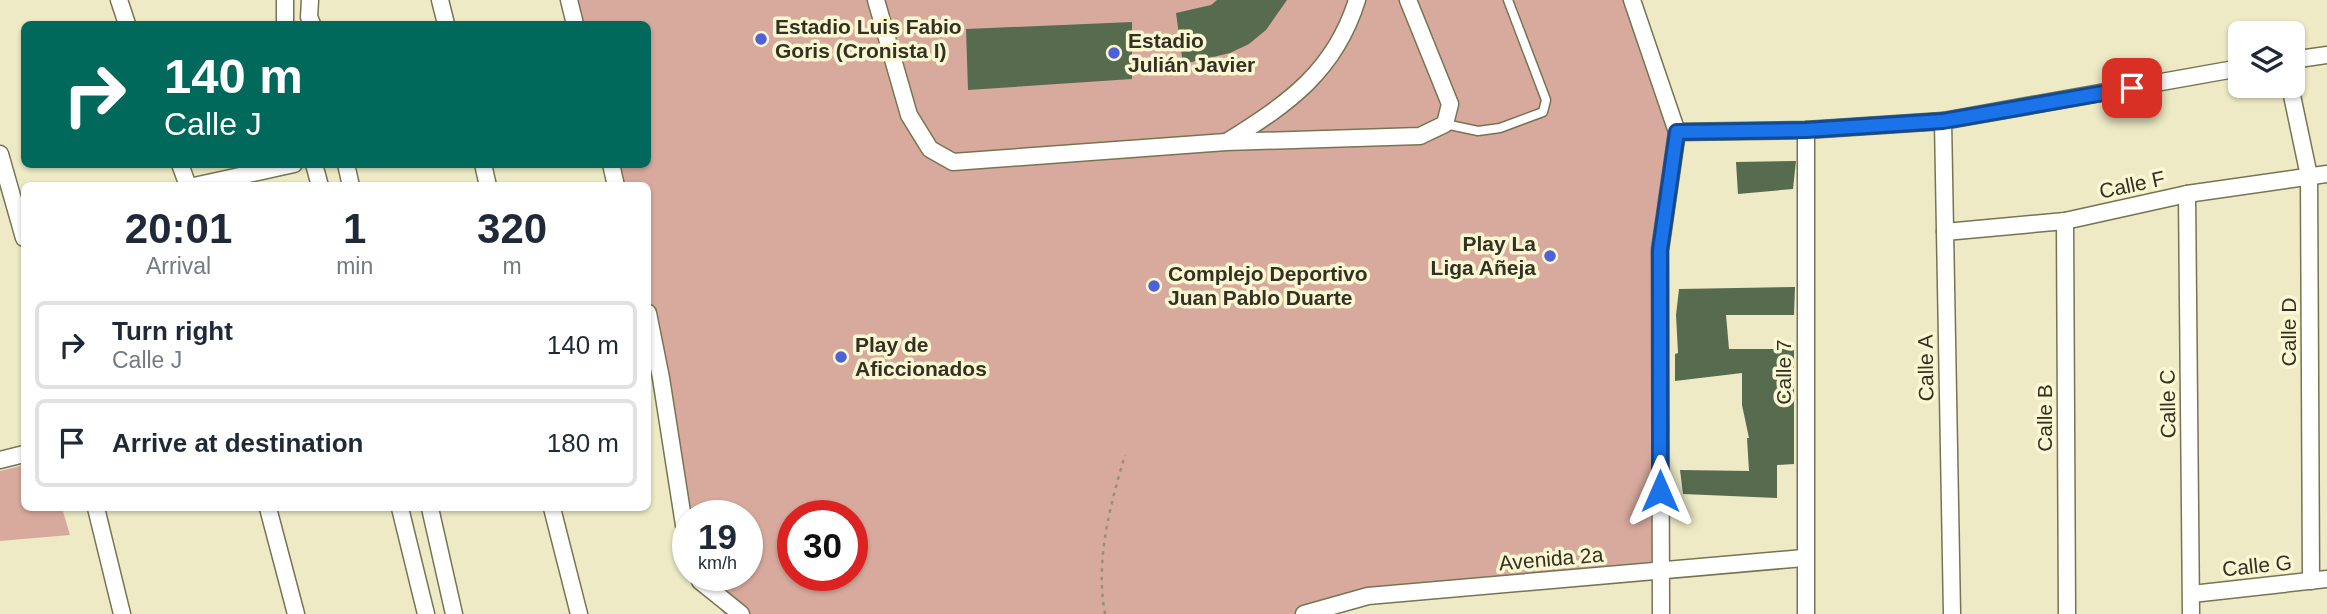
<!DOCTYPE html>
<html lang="en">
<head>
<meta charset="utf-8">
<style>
  :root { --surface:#fff; --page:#f6f6f7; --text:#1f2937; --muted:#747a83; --line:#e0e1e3 }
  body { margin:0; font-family:Helvetica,sans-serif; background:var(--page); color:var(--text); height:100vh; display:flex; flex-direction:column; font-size:26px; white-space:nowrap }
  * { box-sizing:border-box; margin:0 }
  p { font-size:23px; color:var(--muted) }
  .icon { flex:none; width:38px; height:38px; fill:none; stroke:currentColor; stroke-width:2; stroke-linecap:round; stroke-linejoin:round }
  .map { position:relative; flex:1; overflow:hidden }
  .sheet { position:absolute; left:21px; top:182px; width:630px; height:329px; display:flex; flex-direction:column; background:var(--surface); border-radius:10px; box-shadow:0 2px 5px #0004 }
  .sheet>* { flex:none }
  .top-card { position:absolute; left:21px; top:21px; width:630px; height:147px; border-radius:10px; box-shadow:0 2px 5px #0004; background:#00695c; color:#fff; overflow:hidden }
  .fabs { position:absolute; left:2228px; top:21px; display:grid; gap:14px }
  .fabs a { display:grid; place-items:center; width:77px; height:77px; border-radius:10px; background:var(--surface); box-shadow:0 2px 5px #0004; font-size:35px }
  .speed { position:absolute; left:672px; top:500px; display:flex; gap:14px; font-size:35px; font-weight:700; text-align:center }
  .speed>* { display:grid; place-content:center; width:91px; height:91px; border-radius:50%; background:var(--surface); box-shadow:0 2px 5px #0004; line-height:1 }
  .speed small { font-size:18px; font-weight:400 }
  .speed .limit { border:10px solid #d22; background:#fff; color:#111 }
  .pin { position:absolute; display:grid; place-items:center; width:60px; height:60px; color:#fff; margin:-30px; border-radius:14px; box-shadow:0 4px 10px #0006 }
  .me { position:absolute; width:77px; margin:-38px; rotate:0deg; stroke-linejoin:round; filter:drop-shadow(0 0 5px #0008) }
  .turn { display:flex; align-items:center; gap:24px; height:147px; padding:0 28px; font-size:32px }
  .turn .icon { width:91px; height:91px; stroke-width:2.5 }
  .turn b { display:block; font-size:49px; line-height:60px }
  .eta { display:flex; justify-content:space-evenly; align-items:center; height:119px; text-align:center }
  .eta b { font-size:42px; font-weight:700; line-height:49px }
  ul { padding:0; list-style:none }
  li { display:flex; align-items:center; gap:21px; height:88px; margin:0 14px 10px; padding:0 14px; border:4px solid var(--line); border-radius:10px }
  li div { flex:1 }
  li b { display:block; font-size:26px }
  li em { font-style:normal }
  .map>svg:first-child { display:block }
  .green { fill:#d8aa9d; fill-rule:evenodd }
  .building { fill:#576b4f }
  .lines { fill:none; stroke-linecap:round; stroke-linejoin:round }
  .service-casing { stroke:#777453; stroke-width:11 }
  .minor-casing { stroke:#777453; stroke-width:19 }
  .path { stroke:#949278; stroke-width:2.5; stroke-dasharray:3.5 5; stroke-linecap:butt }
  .service { stroke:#fff; stroke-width:8 }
  .minor { stroke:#fff; stroke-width:16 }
  .route-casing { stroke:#114b97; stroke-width:18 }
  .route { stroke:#1a73e8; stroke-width:12 }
  .poi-dot { fill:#4e61d7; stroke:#faf7d2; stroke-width:2.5 }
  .labels { text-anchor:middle; stroke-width:7; stroke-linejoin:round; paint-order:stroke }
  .poi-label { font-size:21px; font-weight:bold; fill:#323123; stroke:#faf7d2; text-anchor:start }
  .street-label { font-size:21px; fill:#323123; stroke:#faf7d2 }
</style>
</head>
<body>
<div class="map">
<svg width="2327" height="614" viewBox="0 0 2327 614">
  <rect width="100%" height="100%" fill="#edeac5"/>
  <!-- green -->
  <g class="green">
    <path d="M569,0H1632L1677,132L1660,250V571L1368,596L1298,614H724L700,581L698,576H747V516H688L648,322V186L614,185L609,165L648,164V24H575ZM793,516H852V576H793Z"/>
    <polygon points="24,465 24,508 62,508 70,535 0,541 0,471"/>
  </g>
  <!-- building -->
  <g class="building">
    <polygon points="1217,0 1287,0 1266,30 1249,44 1230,53 1183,64 1176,13 1211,5"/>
    <polygon points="1132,22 1132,79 968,90 966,29"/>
    <polygon points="1796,161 1793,189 1738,194 1736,162"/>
    <polygon points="1795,287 1794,315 1726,315 1729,349 1794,349 1794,464 1777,465 1777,498 1683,494 1680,470 1749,471 1747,438 1749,438 1742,405 1742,373 1675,381 1675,354 1678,353 1676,315 1679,289"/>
  </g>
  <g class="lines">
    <defs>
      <polyline id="service" points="1445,124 1478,131 1500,128 1543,112 1546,100 1508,0"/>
      <g id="minor">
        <polyline points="119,0 127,24"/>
        <polyline points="285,0 285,24"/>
        <polyline points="310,0 309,17 312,24"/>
        <polyline points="440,0 446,24"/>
        <polyline points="569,0 575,24"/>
        <polyline points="876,0 909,115 930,149 953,162 1226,142 1420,136 1445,124 1450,104 1408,0"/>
        <polyline points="1632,0 1677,132 1660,250 1661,614"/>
        <polyline points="2292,60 2327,55"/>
        <polyline points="2290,86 2309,176 2311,581"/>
        <polyline points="1943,121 1952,614"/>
        <polyline points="1677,132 1806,130 1943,121 2240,68"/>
        <path d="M1228,141C1289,103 1335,71 1357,0"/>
        <polyline points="0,154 24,238"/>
        <polyline points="180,164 188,186"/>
        <polyline points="314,164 320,186"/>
        <polyline points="346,164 351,186"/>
        <polyline points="483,164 488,186"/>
        <polyline points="611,164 616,186"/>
        <polyline points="194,186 294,164"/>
        <polyline points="2187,194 2191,614"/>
        <polyline points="2065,221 2067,614"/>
        <polyline points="1945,232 2065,221 2187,194 2327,174"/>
        <polyline points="648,313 661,378 684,525 688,539"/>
        <polyline points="0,460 24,454"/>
        <polyline points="96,508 122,614"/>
        <polyline points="268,508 296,614"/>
        <polyline points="400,508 426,614"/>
        <polyline points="430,508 454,614"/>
        <polyline points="552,508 579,614"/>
        <polyline points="700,581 741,614"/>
        <polyline points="2192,594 2327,579"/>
        <polyline points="1304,614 1368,596 1804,558"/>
        <polyline points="1806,614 1806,130"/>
      </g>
    </defs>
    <!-- service casing -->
    <use href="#service" class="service-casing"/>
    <!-- minor casing -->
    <use href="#minor" class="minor-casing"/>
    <!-- path -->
    <path class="path" d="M1105,614C1095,560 1110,506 1125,455"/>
    <!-- service -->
    <use href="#service" class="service"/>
    <!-- minor -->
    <use href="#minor" class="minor"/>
  </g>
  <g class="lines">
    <defs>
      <polyline id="route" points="1660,491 1660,250 1677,132 1806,130 1943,121 2132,88"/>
    </defs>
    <!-- route casing -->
    <use href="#route" class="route-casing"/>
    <!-- route -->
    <use href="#route" class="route"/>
  </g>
  <!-- markers -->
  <g class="poi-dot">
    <circle cx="761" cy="39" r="7"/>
    <circle cx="1114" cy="53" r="7"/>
    <circle cx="1550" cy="256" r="7"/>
    <circle cx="1154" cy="286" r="7"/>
    <circle cx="841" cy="357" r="7"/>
  </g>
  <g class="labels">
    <!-- poi labels -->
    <g class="poi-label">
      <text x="775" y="34">Estadio Luis Fabio<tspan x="775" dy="24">Goris (Cronista I)</tspan></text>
      <text x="1128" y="48">Estadio<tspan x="1128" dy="24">Julián Javier</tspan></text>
      <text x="1536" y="251" text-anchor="end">Play La<tspan x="1536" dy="24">Liga Añeja</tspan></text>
      <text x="1168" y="281">Complejo Deportivo<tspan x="1168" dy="24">Juan Pablo Duarte</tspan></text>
      <text x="855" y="352">Play de<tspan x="855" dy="24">Aficcionados</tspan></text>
    </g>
    <!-- street labels -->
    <g class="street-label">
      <text transform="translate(2132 185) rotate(-12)" y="7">Calle F</text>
      <text transform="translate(2289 332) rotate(-90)" y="7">Calle D</text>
      <text transform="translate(1926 368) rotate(-91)" y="7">Calle A</text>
      <text transform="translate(1784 372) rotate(-90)" y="7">Calle 7</text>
      <text transform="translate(2168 404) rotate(-91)" y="7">Calle C</text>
      <text transform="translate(2045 418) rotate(-90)" y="7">Calle B</text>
      <text transform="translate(1551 559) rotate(-5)" y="7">Avenida 2a</text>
      <text transform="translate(2257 566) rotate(-6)" y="7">Calle G</text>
    </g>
  </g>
</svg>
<div class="fabs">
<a><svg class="icon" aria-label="layers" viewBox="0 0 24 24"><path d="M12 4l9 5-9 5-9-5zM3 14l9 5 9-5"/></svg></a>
</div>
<div class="speed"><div>19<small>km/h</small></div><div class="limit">30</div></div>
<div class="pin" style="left:2132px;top:88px;background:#d93025"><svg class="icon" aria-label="arrive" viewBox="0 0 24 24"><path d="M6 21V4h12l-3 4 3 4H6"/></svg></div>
<svg class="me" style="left:1660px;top:491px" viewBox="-20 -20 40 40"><path d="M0-17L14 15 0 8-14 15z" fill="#1a73e8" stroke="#fff" stroke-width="4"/></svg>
<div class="top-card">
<div class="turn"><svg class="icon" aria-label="right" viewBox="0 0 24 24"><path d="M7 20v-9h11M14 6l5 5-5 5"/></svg><div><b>140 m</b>Calle J</div></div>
</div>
<section class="sheet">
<div class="eta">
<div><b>20:01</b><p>Arrival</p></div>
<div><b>1</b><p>min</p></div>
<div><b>320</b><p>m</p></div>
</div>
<ul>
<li><svg class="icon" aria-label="right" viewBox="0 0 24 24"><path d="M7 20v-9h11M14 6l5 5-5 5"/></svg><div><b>Turn right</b><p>Calle J</p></div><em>140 m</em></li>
<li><svg class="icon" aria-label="arrive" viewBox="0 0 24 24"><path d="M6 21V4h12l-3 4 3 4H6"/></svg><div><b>Arrive at destination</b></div><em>180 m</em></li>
</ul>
</section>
</div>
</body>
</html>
